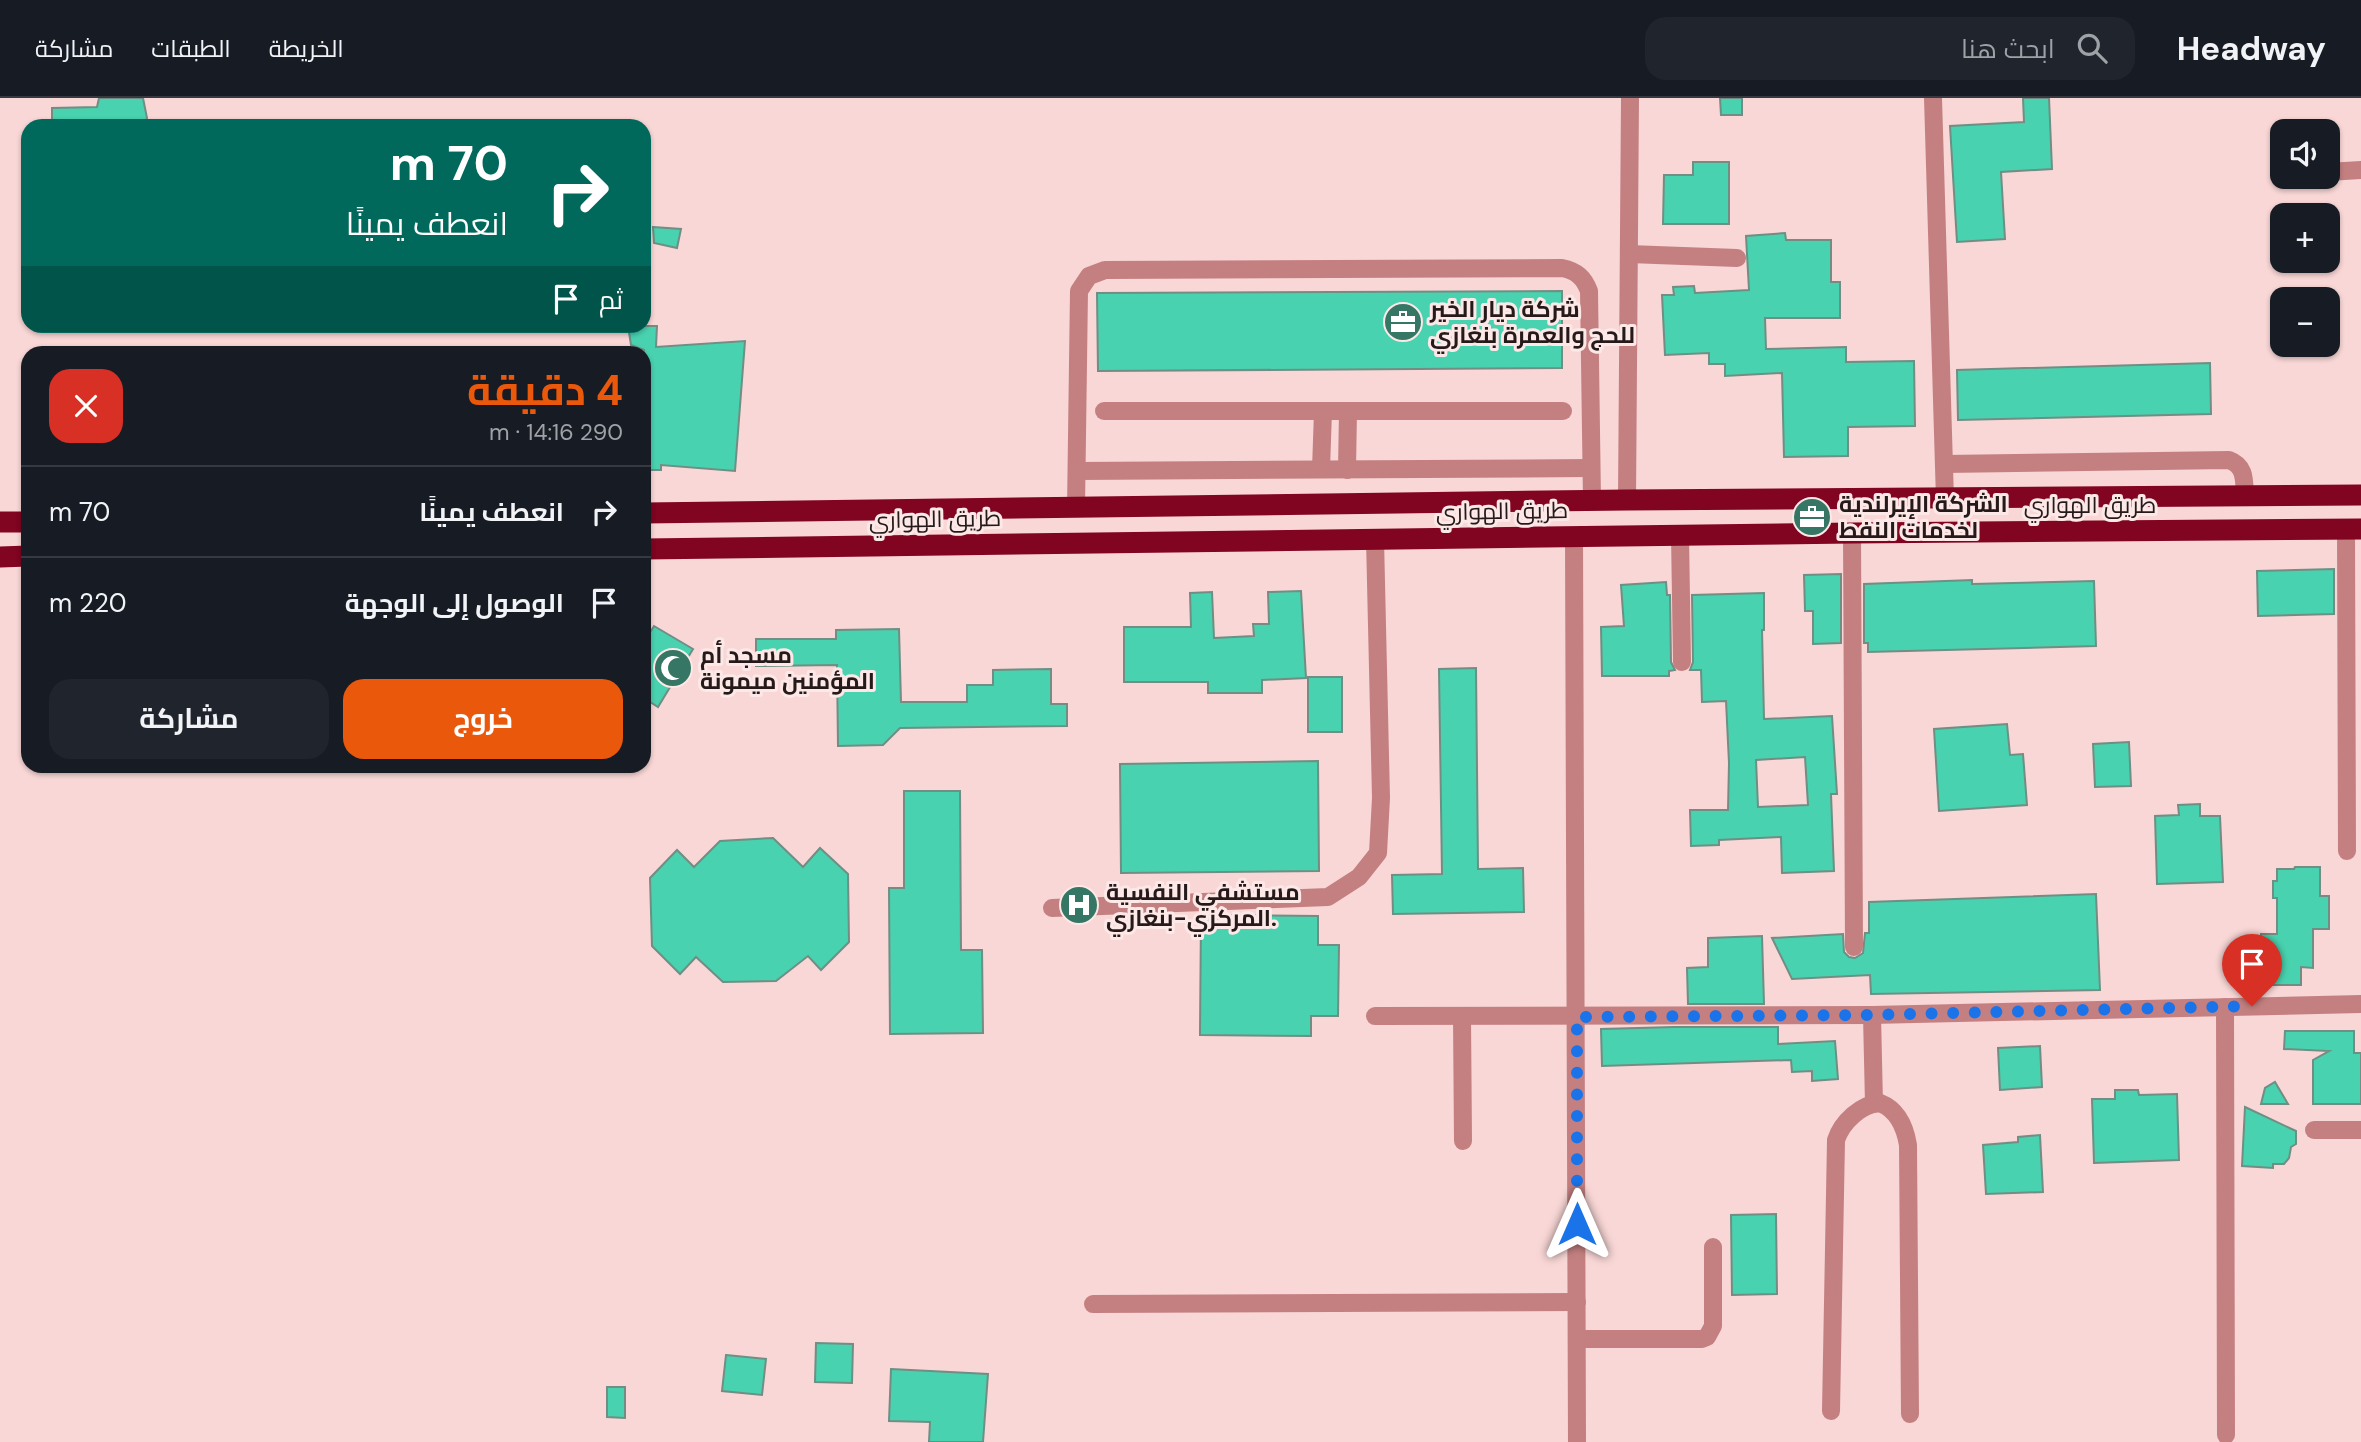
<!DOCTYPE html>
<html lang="ar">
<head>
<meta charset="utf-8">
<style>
  :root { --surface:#171b24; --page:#20242c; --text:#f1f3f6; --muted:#9ea1a6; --line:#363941; --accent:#ea580c }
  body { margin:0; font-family:"DM Sans",Cairo,sans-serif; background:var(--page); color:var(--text); direction:rtl; height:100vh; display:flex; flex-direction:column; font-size:26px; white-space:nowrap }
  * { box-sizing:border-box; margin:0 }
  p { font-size:23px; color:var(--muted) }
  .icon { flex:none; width:38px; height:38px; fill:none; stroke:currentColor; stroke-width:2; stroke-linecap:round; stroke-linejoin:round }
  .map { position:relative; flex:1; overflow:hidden; direction:ltr }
  .panel { position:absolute; left:21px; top:248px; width:630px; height:427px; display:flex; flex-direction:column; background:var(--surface); border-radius:21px; box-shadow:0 2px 5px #0004; direction:rtl }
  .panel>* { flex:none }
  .top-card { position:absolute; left:21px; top:21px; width:630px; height:214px; border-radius:21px; box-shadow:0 2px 5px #0004; direction:rtl; background:#00695c; color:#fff; overflow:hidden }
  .fabs { position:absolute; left:2270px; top:21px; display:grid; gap:14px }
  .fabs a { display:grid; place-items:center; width:70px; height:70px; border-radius:14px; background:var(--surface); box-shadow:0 2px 5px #0004; font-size:35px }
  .pin { position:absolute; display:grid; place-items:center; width:60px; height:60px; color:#fff; margin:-72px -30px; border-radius:50% 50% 50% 0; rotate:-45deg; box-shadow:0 0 7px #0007 }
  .pin .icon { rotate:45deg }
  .me { position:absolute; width:77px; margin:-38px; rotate:0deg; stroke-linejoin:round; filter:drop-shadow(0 0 5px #0008) }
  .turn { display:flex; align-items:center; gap:24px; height:147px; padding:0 28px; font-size:32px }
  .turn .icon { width:91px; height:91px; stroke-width:2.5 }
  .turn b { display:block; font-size:49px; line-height:60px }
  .then { display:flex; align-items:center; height:66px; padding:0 28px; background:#0003; gap:14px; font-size:26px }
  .round { display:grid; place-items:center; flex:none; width:74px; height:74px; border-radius:21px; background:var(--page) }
  .summary { display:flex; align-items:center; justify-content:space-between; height:119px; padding:0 28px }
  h1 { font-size:42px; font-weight:700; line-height:52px; color:var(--accent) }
  .action { display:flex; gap:14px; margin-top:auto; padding:14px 28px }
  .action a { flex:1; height:80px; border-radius:21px; background:var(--accent); color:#fff; font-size:28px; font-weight:700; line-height:80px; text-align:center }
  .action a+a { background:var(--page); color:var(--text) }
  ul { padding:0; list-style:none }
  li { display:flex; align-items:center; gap:21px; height:91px; padding:0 28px; border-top:2px solid var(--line) }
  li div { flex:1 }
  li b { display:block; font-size:26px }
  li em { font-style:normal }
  header { display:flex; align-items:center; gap:42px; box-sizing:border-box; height:98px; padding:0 35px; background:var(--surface); border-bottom:2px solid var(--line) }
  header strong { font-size:33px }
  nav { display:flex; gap:38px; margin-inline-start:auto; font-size:24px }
  .search { width:490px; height:63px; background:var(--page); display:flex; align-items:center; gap:18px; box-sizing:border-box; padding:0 24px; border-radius:21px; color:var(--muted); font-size:26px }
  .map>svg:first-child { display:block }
  .building { fill:#49d2af; stroke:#708e84; stroke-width:2; fill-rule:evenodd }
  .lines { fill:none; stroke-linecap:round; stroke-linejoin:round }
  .minor { stroke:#c48081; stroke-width:18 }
  .highway { stroke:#810421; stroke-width:21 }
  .route { stroke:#1a73e8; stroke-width:12; stroke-dasharray:0 21.6 }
  .labels { text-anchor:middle; stroke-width:6; stroke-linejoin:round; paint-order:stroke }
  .poi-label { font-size:23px; font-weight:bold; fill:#251919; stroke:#fce8e7; text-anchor:start }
  .street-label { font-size:23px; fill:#251919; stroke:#fce8e7 }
</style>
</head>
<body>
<header>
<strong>Headway</strong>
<div class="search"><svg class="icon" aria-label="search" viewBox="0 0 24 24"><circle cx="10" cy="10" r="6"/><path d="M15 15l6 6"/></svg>ابحث هنا</div>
<nav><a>الخريطة</a><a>الطبقات</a><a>مشاركة</a></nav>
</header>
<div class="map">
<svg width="2361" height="1344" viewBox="0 0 2361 1344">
  <rect width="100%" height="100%" fill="#f8d7d6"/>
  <!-- building -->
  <g class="building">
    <polygon points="99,0 143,0 147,20 145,28 52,28 52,10 97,9"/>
    <polygon points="1720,0 1742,0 1742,17 1721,17"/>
    <polygon points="2023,0 2049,0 2052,71 2001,74 2005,141 1957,144 1950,28 2024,24"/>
    <polygon points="1693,64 1729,64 1729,126 1663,126 1664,77 1693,77"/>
    <polygon points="653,129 681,131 677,150 654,145"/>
    <polygon points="1785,135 1786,142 1831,142 1831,184 1840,184 1840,220 1765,220 1766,251 1846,249 1846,264 1914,263 1915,328 1848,329 1848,358 1784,359 1782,275 1725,278 1725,266 1709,266 1709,255 1665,257 1662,197 1674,197 1673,189 1694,188 1695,195 1749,192 1746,138"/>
    <polygon points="1562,193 1562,270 1098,273 1097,195"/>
    <polygon points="628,228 657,228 656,249 745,243 735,373 661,367 661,372 644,372 644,252 631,247"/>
    <polygon points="2210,265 2211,316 1958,322 1957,272"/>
    <polygon points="2334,471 2334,516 2258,518 2257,473"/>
    <polygon points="1841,476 1841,545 1813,546 1813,513 1805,513 1804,477"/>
    <polygon points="1972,482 1972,486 2094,483 2096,548 1868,554 1868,545 1864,545 1864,486"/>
    <polygon points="1666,484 1667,497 1670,497 1671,564 1675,572 1669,573 1669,578 1602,578 1601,529 1624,528 1621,487"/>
    <polygon points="1301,493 1306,580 1262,582 1262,595 1208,595 1208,584 1124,584 1124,529 1191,529 1190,495 1212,494 1214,540 1254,538 1253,526 1269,526 1268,494"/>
    <path d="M1764,495V532H1762L1764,621L1832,618L1837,696H1831L1834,773L1782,775L1781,739L1719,742V747L1691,748L1690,712H1728L1729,665L1726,603L1702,604L1701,572H1690L1693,564L1692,497ZM1805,659L1808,707L1758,709L1756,662Z"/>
    <polygon points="654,528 693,551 658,609 644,600 644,544"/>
    <polygon points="899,531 901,604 967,604 967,587 993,587 993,572 1051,571 1051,606 1067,606 1067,628 900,630 883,647 838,648 837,567 756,568 756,541 836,541 836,532"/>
    <polygon points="1476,570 1478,771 1523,770 1524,814 1393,816 1392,777 1442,776 1439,571"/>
    <rect x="1308" y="579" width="34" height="55"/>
    <polygon points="2007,626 2010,657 2023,656 2027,707 1939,713 1934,631"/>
    <polygon points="2129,644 2131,688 2095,689 2093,646"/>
    <polygon points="1318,663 1319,773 1121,775 1120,666"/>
    <polygon points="904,693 960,693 961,852 982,852 983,935 890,936 889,790 904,790"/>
    <polygon points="2200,706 2200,718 2220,718 2223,784 2157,786 2155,718 2179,717 2178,707"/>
    <polygon points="773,740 803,769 820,750 848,776 849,844 821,872 808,858 776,883 723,884 696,859 680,876 652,848 650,780 677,752 694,769 720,743"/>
    <polygon points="2295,769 2320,769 2320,798 2329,798 2329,831 2313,831 2313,870 2301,869 2301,887 2261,887 2261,836 2277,836 2277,800 2273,800 2273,783 2277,783 2277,771 2294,771"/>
    <polygon points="2096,796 2100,892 1871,896 1870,877 1792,881 1772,840 1843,836 1844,854 1849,859 1855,860 1863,855 1865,835 1869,835 1869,804"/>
    <polygon points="1201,817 1318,818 1318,847 1339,847 1338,918 1311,918 1311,938 1200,937"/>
    <polygon points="1762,838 1764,906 1688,906 1687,870 1708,869 1708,840"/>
    <polygon points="1674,929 1778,929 1778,946 1835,943 1838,981 1812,983 1812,973 1792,974 1791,962 1602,968 1601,931"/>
    <polygon points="2285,933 2354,933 2354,955 2361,955 2361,1006 2313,1006 2313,962 2329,953 2284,951"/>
    <polygon points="2040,948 2042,989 2000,992 1998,950"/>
    <polygon points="2275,984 2288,1006 2261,1006 2265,990"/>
    <polygon points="2115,992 2138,992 2139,997 2177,996 2179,1062 2094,1065 2092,1001 2115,1001"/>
    <polygon points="2245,1009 2296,1033 2296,1046 2291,1049 2289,1060 2284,1066 2273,1066 2273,1070 2242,1068"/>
    <polygon points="2040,1037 2043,1094 1986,1096 1983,1047 2018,1044 2018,1039"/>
    <polygon points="1776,1116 1777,1196 1732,1197 1731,1117"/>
    <polygon points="816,1245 853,1246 852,1285 815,1284"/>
    <polygon points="726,1257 766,1261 762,1297 722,1293"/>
    <polygon points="891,1271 988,1276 983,1344 929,1344 930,1324 889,1323"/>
    <polygon points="607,1289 625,1289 625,1320 607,1319"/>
  </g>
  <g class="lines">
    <!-- minor -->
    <g class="minor">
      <polyline points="1933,0 1945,402"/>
      <polyline points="2328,74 2361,72"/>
      <polyline points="1629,156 1737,160"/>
      <polyline points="1104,313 1563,313"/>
      <path d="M1944,366L2229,362C2246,368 2244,383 2245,399"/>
      <polyline points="1321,371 1323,313"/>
      <polyline points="1347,372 1348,313"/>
      <polyline points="1077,373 1591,370"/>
      <polyline points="1627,402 1630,0"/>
      <path d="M1076,410L1079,193L1089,178L1105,172L1562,170C1577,173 1584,180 1589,193L1592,403"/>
      <polyline points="2346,431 2347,753"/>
      <polyline points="1852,435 1854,849"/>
      <polyline points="1680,437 1682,564"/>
      <polyline points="1574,439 1577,1344"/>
      <polyline points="1052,810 1328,799 1359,779 1378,755 1381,700 1375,441"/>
      <polyline points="2225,909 2226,1337"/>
      <polyline points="1872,917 1874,1006"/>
      <polyline points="1375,918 1872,917 2361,906"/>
      <polyline points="1462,919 1463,1043"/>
      <polyline points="2314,1032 2361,1032"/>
      <polyline points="1093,1206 1577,1204"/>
      <polyline points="1577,1241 1702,1241 1707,1239 1713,1228 1713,1149"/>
      <path d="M1831,1313L1836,1042C1842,1024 1861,1006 1880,1005C1898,1012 1905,1029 1908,1047L1910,1316"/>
    </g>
    <!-- highway -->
    <g class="highway">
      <polyline points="644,415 1627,402 2361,397"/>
      <polyline points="0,424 28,424"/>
      <polyline points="644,451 1852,435 2361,431"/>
      <polyline points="0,459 28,458"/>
    </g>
  </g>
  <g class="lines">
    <!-- route -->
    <polyline class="route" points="1577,1126 1577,919 1872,917 2252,908"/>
  </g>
  <!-- icons -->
  <defs>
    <symbol id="office-disc" viewBox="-11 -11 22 22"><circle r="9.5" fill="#367664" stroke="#fce8e7"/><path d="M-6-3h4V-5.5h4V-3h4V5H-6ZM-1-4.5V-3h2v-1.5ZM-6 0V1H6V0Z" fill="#fff"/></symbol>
    <symbol id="mosque-disc" viewBox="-11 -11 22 22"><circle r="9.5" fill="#367664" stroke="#fce8e7"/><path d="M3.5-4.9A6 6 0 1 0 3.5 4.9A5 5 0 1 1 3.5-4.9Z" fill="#fff"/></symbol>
    <symbol id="hospital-disc" viewBox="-11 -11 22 22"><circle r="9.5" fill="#367664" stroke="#fce8e7"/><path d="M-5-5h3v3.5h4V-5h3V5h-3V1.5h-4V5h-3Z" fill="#fff"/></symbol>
  </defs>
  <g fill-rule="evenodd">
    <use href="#office-disc" x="1381" y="202" width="44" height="44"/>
    <use href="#office-disc" x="1790" y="397" width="44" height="44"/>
    <use href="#mosque-disc" x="651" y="548" width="44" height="44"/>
    <use href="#hospital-disc" x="1057" y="785" width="44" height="44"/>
  </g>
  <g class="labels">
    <!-- poi labels -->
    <g class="poi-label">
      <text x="1430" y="219">شركة ديار الخير<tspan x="1430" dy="26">للحج والعمرة بنغازي</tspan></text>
      <text x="1839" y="414">الشركة الإيرلندية<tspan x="1839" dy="26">لخدمات النفط</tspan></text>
      <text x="700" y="565">مسجد أم<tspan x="700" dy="26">المؤمنين ميمونة</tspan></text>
      <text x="1106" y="802">مستشفي النفسية<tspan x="1106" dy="26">المركزي-بنغازي.</tspan></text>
    </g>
    <!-- street labels -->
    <g class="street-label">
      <text x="2090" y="415">طريق الهواري</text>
      <text transform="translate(1502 413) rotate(-1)" y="8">طريق الهواري</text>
      <text transform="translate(935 421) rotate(-1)" y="8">طريق الهواري</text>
    </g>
  </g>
</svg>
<div class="fabs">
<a><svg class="icon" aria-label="sound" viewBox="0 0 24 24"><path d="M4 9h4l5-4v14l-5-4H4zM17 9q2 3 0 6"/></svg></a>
<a>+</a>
<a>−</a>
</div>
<div class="pin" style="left:2252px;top:908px;background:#d93025"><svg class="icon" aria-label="arrive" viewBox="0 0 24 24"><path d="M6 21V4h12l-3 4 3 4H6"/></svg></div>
<svg class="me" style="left:1577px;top:1126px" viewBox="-20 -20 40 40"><path d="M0-17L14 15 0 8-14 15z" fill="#1a73e8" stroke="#fff" stroke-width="4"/></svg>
<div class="top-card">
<div class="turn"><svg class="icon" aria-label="right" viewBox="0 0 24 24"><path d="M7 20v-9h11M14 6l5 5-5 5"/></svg><div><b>70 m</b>انعطف يمينًا</div></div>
<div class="then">ثم<svg class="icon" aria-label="arrive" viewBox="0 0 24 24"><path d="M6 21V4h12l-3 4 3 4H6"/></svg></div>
</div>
<section class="panel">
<div class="summary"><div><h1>4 دقيقة</h1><p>290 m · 14:16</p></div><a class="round" style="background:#d93025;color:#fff"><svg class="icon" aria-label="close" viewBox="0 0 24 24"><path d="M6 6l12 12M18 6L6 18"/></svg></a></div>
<ul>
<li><svg class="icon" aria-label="right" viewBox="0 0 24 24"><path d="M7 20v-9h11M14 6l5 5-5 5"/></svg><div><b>انعطف يمينًا</b></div><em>70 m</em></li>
<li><svg class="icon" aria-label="arrive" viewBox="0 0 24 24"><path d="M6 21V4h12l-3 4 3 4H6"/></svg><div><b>الوصول إلى الوجهة</b></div><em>220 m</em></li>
</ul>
<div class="action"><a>خروج</a><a>مشاركة</a></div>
</section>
</div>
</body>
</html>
